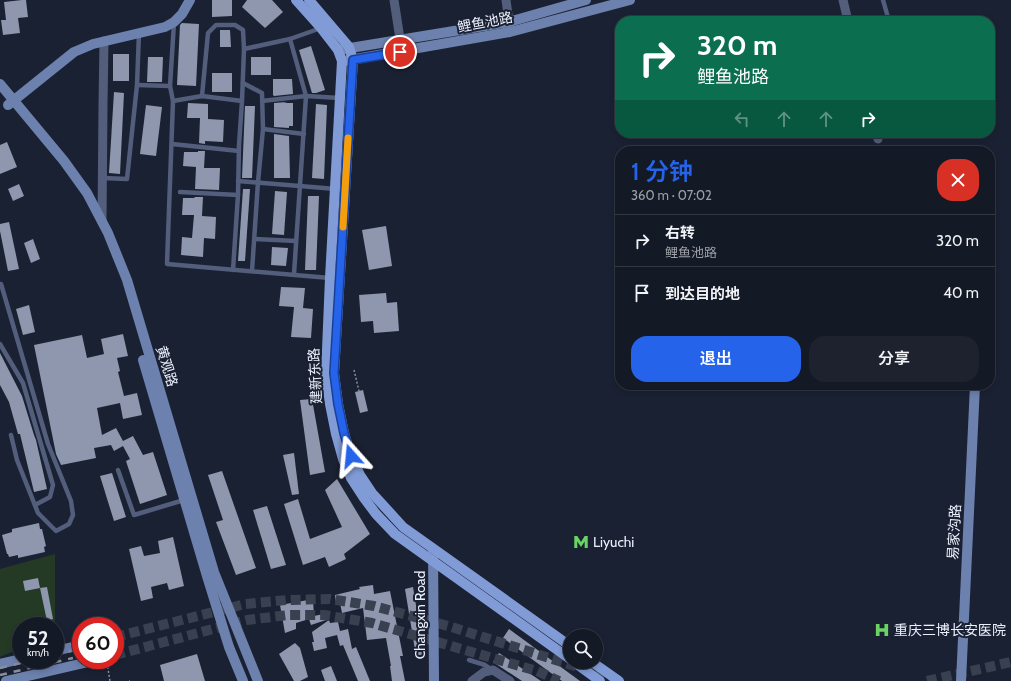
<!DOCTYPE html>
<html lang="zh">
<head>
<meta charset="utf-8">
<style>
  :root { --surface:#141926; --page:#1d222e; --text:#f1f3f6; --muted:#9da0a7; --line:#333843; --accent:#2563eb }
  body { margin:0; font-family:Cabin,"Noto Sans SC",sans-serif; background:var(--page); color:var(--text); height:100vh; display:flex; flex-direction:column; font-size:15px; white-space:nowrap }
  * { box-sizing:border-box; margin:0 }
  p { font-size:13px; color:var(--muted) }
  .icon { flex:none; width:22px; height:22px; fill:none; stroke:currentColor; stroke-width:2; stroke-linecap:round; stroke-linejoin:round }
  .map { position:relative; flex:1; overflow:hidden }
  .drawer { position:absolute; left:615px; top:146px; width:380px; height:244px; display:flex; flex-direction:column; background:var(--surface); border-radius:16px; box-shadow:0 2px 6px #0003,0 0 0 1px var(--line) }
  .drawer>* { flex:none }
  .hud { position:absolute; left:615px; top:16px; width:380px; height:122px; border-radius:16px; box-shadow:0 2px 6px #0003,0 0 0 1px var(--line); background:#0b6e4f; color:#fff; overflow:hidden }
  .buttons { position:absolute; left:563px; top:629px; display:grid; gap:8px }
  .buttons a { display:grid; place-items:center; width:40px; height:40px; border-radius:50%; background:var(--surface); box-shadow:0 2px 6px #0003,0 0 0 1px var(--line); font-size:20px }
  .speed { position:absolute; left:12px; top:617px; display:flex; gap:8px; font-size:20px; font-weight:700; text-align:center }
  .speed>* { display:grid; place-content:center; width:52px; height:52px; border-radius:50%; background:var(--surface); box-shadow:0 2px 6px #0003,0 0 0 1px var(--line); line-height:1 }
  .speed small { font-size:10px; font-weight:400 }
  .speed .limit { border:6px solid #d22; background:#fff; color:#111 }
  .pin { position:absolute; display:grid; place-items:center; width:34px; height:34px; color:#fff; margin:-17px; border:2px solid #fff; border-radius:50%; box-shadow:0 1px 4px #0007 }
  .me { position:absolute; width:44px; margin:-22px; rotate:342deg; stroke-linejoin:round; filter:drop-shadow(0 0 3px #0008) }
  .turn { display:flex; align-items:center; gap:14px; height:84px; padding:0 16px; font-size:18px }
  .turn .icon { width:52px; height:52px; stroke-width:2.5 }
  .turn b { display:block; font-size:28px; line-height:34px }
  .lanes { display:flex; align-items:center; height:38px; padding:0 16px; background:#0003; justify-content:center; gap:20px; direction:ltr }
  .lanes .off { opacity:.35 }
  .round { display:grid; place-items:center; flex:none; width:42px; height:42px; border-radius:16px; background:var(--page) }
  .overview { display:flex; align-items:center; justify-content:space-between; height:68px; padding:0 16px }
  h1 { font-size:24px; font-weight:600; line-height:30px; color:var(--accent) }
  .button { display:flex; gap:8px; margin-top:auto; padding:8px 16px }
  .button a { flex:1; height:46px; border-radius:16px; background:var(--accent); color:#fff; font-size:16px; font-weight:600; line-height:46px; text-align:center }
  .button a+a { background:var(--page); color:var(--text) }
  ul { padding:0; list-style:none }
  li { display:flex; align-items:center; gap:12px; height:52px; padding:0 16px; border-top:1px solid var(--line) }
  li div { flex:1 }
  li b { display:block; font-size:15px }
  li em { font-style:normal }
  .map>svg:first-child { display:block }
  .green { fill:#253a24 }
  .building { fill:#8e97ad }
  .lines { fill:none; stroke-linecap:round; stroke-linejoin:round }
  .secondary-tunnel { stroke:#394050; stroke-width:10; stroke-dasharray:10 5; stroke-linecap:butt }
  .path { stroke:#8b919f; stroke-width:1.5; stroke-dasharray:2 2; stroke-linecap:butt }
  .lane { stroke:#525e7b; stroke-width:4.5 }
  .street { stroke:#525e7b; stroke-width:9 }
  .secondary { stroke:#6d81ae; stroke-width:10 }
  .primary { stroke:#819bd6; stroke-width:10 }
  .rail { stroke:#898f9d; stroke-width:2.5; stroke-dasharray:7 7; stroke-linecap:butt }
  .route-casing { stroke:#184099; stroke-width:10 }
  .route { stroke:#2563eb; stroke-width:7 }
  .slow { stroke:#f59e0b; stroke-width:7 }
  .labels { text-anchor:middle; stroke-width:4; stroke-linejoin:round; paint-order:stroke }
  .street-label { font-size:14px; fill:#ebf0fc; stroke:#1a2132 }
  .poi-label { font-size:14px; fill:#ebf0fc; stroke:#1a2132; text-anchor:start }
</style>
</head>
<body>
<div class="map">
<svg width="1011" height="681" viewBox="0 0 1011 681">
  <rect width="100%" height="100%" fill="#1a2132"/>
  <!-- green -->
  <polygon class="green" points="55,554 55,626 21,626 21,648 0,657 0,569"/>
  <!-- building -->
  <g class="building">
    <polygon points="22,0 26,0 28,17 18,18 20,33 3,35 1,20 6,20 4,2"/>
    <polygon points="212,0 232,0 232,16 212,17"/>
    <polygon points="247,0 272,0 283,12 265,28 242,7"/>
    <polygon points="182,23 199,24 196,86 177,85 180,25"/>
    <polygon points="220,30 230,30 231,47 220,47"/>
    <polygon points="311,46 325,90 316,93 312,93 299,50"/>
    <rect x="113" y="54" width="16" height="27"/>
    <polygon points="148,57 163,57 162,82 147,82"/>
    <rect x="251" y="57" width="20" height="18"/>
    <rect x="212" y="73" width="20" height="19"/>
    <polygon points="273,79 292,79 293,94 274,96 273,95"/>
    <polygon points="114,92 124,93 120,174 109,173"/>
    <polygon points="287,102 284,103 293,103 293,126 289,126 289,128 274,127 274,103"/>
    <polygon points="188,103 208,104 208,119 224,120 223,142 205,141 205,144 199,143 200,118 187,118"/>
    <polygon points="316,104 327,105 324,179 312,178"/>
    <polygon points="146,105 162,107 156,156 140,154"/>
    <polygon points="245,106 255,106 252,178 242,178"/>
    <polygon points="274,134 289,136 290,178 274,178"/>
    <polygon points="7,142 17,167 0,174 0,145"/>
    <polygon points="198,151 205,151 204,168 220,168 219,190 195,189 196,167 183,166 184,152 198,152"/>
    <polygon points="19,184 24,196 13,201 8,189"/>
    <polygon points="243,189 250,189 245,261 238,261"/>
    <polygon points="275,191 287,192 284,235 272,234"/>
    <polygon points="308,196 319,196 316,270 305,270"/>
    <polygon points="195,197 203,197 202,216 216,217 215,239 204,238 203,257 181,255 182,237 192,238 194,215 182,215 183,198 194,198"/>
    <polygon points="9,222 19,269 8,271 0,231 0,224"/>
    <polygon points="386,226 392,266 369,270 362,230"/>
    <polygon points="33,239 40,259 31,263 24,243"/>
    <polygon points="272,247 288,248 286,266 271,265"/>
    <polygon points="281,287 305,288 303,308 313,309 311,338 291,337 294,307 279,306"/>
    <polygon points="386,293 387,303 397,302 399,331 374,333 373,321 361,322 359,295"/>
    <polygon points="29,305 35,332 23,335 16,309"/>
    <polygon points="123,334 128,356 117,358 120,371 118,372 124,396 137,393 142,415 123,419 120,403 97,408 102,435 116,428 123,441 133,436 143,455 153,452 167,495 140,504 126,461 130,459 123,446 114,451 111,445 94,448 96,458 61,465 56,454 34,345 82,335 87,358 104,354 101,339"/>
    <polygon points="0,353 22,396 34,435 36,440 47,489 34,492 20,434 18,434 9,402 0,385"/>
    <polygon points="363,390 368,411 360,413 355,392"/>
    <polygon points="312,399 325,472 310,475 300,400"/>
    <polygon points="294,453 299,494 292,495 283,455"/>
    <polygon points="222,471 256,568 236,575 216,522 223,520 208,475"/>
    <polygon points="112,473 126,517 114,521 100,476"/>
    <polygon points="337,479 370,534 344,554 346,559 329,567 325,557 303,565 284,504 298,499 310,539 342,527 325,490"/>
    <polygon points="267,506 286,565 271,569 253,510"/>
    <polygon points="39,523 40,529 42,529 46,546 44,547 45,552 18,558 18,555 9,557 8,554 7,554 2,535 12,532 12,529"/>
    <polygon points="173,537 184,586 169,590 167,583 151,587 153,598 141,601 129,549 141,546 144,556 160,553 158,541"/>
    <polygon points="38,578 40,588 25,591 23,581"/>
    <polygon points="373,585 374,594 390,591 403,656 400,656 405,681 392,681 390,666 391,666 386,638 367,640 363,608 342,613 340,603 336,603 335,595 360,589 359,587"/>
    <polygon points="47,587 53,619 47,621 40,588"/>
    <polygon points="413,587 424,654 416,656 405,589"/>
    <polygon points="308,600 313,600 314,616 328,613 329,619 311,625 309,619 296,623 296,629 285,633 280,605"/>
    <polygon points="329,620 330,623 338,622 340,631 348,629 352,649 356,647 370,681 358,681 343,645 340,646 337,635 325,638 327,648 314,651 312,642 314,642 312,632"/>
    <polygon points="509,629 580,681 562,681 503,638"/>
    <polygon points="295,643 300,648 308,677 300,681 294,681 279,654"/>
    <polygon points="499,653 541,681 522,681 493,662"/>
    <polygon points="197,654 205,681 164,681 160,665"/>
    <polygon points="331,666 337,681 325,681 321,670"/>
  </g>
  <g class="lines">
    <!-- secondary-tunnel -->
    <g class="secondary-tunnel">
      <polyline points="115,637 245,604 287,600 330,599 374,606 448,626 613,678"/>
      <polyline points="115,655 247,620 288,615 324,615 372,623 537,671 559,681"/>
      <polyline points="927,681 1011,662"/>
    </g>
    <!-- path -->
    <g class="path">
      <polyline points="354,370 359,391"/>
      <polyline points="107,663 110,681"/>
      <polyline points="129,681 130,681"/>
    </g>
    <!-- lane -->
    <g class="lane">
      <polyline points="883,0 889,21"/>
      <polyline points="174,23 170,86 173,101 167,264 330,278"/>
      <polyline points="290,39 306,96 294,274"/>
      <polyline points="244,49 290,39 321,28"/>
      <polyline points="243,83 262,93 263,129 258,182 252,271"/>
      <polyline points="137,85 170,86"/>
      <polyline points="202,96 208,33 216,25 235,25 243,30 244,49 242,101 239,145 238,195 233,270"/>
      <polyline points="173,101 202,96 242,101"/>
      <polyline points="262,101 306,96 340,98"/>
      <polyline points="263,129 304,134"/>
      <polyline points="172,144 239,151"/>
      <polyline points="103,178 127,179 137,85 139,33"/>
      <polyline points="238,181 336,189"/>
      <polyline points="180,192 238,195"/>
      <polyline points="255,239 296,241"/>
      <polyline points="1,284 48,444 71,501 73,515 69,524 56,531 38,513 17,460 11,435"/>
      <polyline points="0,344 23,383 53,485 50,497 35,505"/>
      <polyline points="118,470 134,515 184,500"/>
      <polyline points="469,660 485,665 491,669"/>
    </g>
    <!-- street -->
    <g class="street">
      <polyline points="394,0 400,39"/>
      <polyline points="506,0 510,29"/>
      <polyline points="843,0 848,21"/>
      <polyline points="876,133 878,139"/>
      <polyline points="102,222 103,105 104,41"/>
      <polyline points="472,681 484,672 493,670 510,681"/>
    </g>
    <!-- secondary -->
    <g class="secondary">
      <polyline points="338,50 509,22 586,0"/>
      <polyline points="344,61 510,32 630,0"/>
      <polyline points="0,84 64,161 87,193 108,233 127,280 214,572 258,681"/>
      <polyline points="8,105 74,52 93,44 165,27 174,22 182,14 190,0"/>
      <polyline points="143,360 207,576 229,647 243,681"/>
      <polyline points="433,549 434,681"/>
      <polyline points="55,651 81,645"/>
      <polyline points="0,664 21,659"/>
      <polyline points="6,681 97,660"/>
      <polyline points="961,681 975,385"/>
    </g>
    <!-- primary -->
    <g class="primary">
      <polyline points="296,0 321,28 338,50 342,61 330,278 326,374 330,404 336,434 343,459 351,478 364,498 376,514 395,534 570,659"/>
      <polyline points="309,0 349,47 353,60 334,373 338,404 344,433 351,456 360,475 372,493 403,527 570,646"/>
      <polyline points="574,662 600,681"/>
      <polyline points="592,662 619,681"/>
    </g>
    <!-- rail -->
    <g class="rail">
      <polyline points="55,655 71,651"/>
      <polyline points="0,668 33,660"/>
      <polyline points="0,675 73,658"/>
    </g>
  </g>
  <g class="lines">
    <defs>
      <polyline id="route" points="351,456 344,433 338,404 334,373 353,60 400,52"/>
    </defs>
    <!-- route casing -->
    <use href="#route" class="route-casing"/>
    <!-- route -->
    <use href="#route" class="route"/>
    <!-- slow -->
    <polyline class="slow" points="343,227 348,138"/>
  </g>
  <!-- icons -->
  <defs>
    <symbol id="metro-bare" viewBox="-9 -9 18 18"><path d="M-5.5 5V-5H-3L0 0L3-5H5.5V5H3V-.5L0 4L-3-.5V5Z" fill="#6ad363" stroke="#1a2132" stroke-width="2.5" paint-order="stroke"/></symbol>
    <symbol id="hospital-bare" viewBox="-9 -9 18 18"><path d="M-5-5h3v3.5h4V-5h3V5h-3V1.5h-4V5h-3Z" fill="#6ad363" stroke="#1a2132" stroke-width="2.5" paint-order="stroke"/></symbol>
  </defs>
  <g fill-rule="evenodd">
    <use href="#metro-bare" x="570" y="531" width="22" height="22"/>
    <use href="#hospital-bare" x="871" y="619" width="22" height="22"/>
  </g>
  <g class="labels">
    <!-- street labels -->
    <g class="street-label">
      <text transform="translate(485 22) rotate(-11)" y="5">鲤鱼池路</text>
      <text transform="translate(167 366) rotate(73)" y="5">黄观路</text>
      <text transform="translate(315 376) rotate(-93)" y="5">建新东路</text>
      <text transform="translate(954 532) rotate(-87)" y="5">易家沟路</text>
      <text transform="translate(420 615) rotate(-90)" y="5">Changxin Road</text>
    </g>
    <!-- poi labels -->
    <g class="poi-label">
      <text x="593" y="547">Liyuchi</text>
      <text x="894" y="635">重庆三博长安医院</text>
    </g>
  </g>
</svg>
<div class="buttons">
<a><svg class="icon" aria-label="search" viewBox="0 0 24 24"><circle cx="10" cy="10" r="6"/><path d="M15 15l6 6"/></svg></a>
</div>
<div class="speed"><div>52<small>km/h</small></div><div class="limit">60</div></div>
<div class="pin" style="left:400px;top:52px;background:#d93025"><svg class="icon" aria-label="arrive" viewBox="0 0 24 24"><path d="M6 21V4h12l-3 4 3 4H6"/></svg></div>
<svg class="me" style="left:351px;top:456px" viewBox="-20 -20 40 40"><path d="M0-17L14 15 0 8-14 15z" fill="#2563eb" stroke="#fff" stroke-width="4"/></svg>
<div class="hud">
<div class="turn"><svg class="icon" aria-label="right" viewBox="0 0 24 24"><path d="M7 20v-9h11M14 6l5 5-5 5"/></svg><div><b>320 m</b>鲤鱼池路</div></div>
<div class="lanes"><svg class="icon off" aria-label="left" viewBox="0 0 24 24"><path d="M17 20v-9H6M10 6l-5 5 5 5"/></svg><svg class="icon off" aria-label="ahead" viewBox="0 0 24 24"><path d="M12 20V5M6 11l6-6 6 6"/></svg><svg class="icon off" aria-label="ahead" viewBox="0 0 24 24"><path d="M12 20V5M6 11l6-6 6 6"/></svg><svg class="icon" aria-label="right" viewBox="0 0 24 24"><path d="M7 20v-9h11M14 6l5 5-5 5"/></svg></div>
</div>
<section class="drawer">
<div class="overview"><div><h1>1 分钟</h1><p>360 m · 07:02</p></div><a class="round" style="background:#d93025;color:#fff"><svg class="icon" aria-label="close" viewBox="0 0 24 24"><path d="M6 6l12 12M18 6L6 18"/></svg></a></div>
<ul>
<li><svg class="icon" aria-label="right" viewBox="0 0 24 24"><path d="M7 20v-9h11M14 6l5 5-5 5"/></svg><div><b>右转</b><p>鲤鱼池路</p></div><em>320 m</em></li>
<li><svg class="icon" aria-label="arrive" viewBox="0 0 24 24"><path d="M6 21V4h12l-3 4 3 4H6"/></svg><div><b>到达目的地</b></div><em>40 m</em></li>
</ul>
<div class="button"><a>退出</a><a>分享</a></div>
</section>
</div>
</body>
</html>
